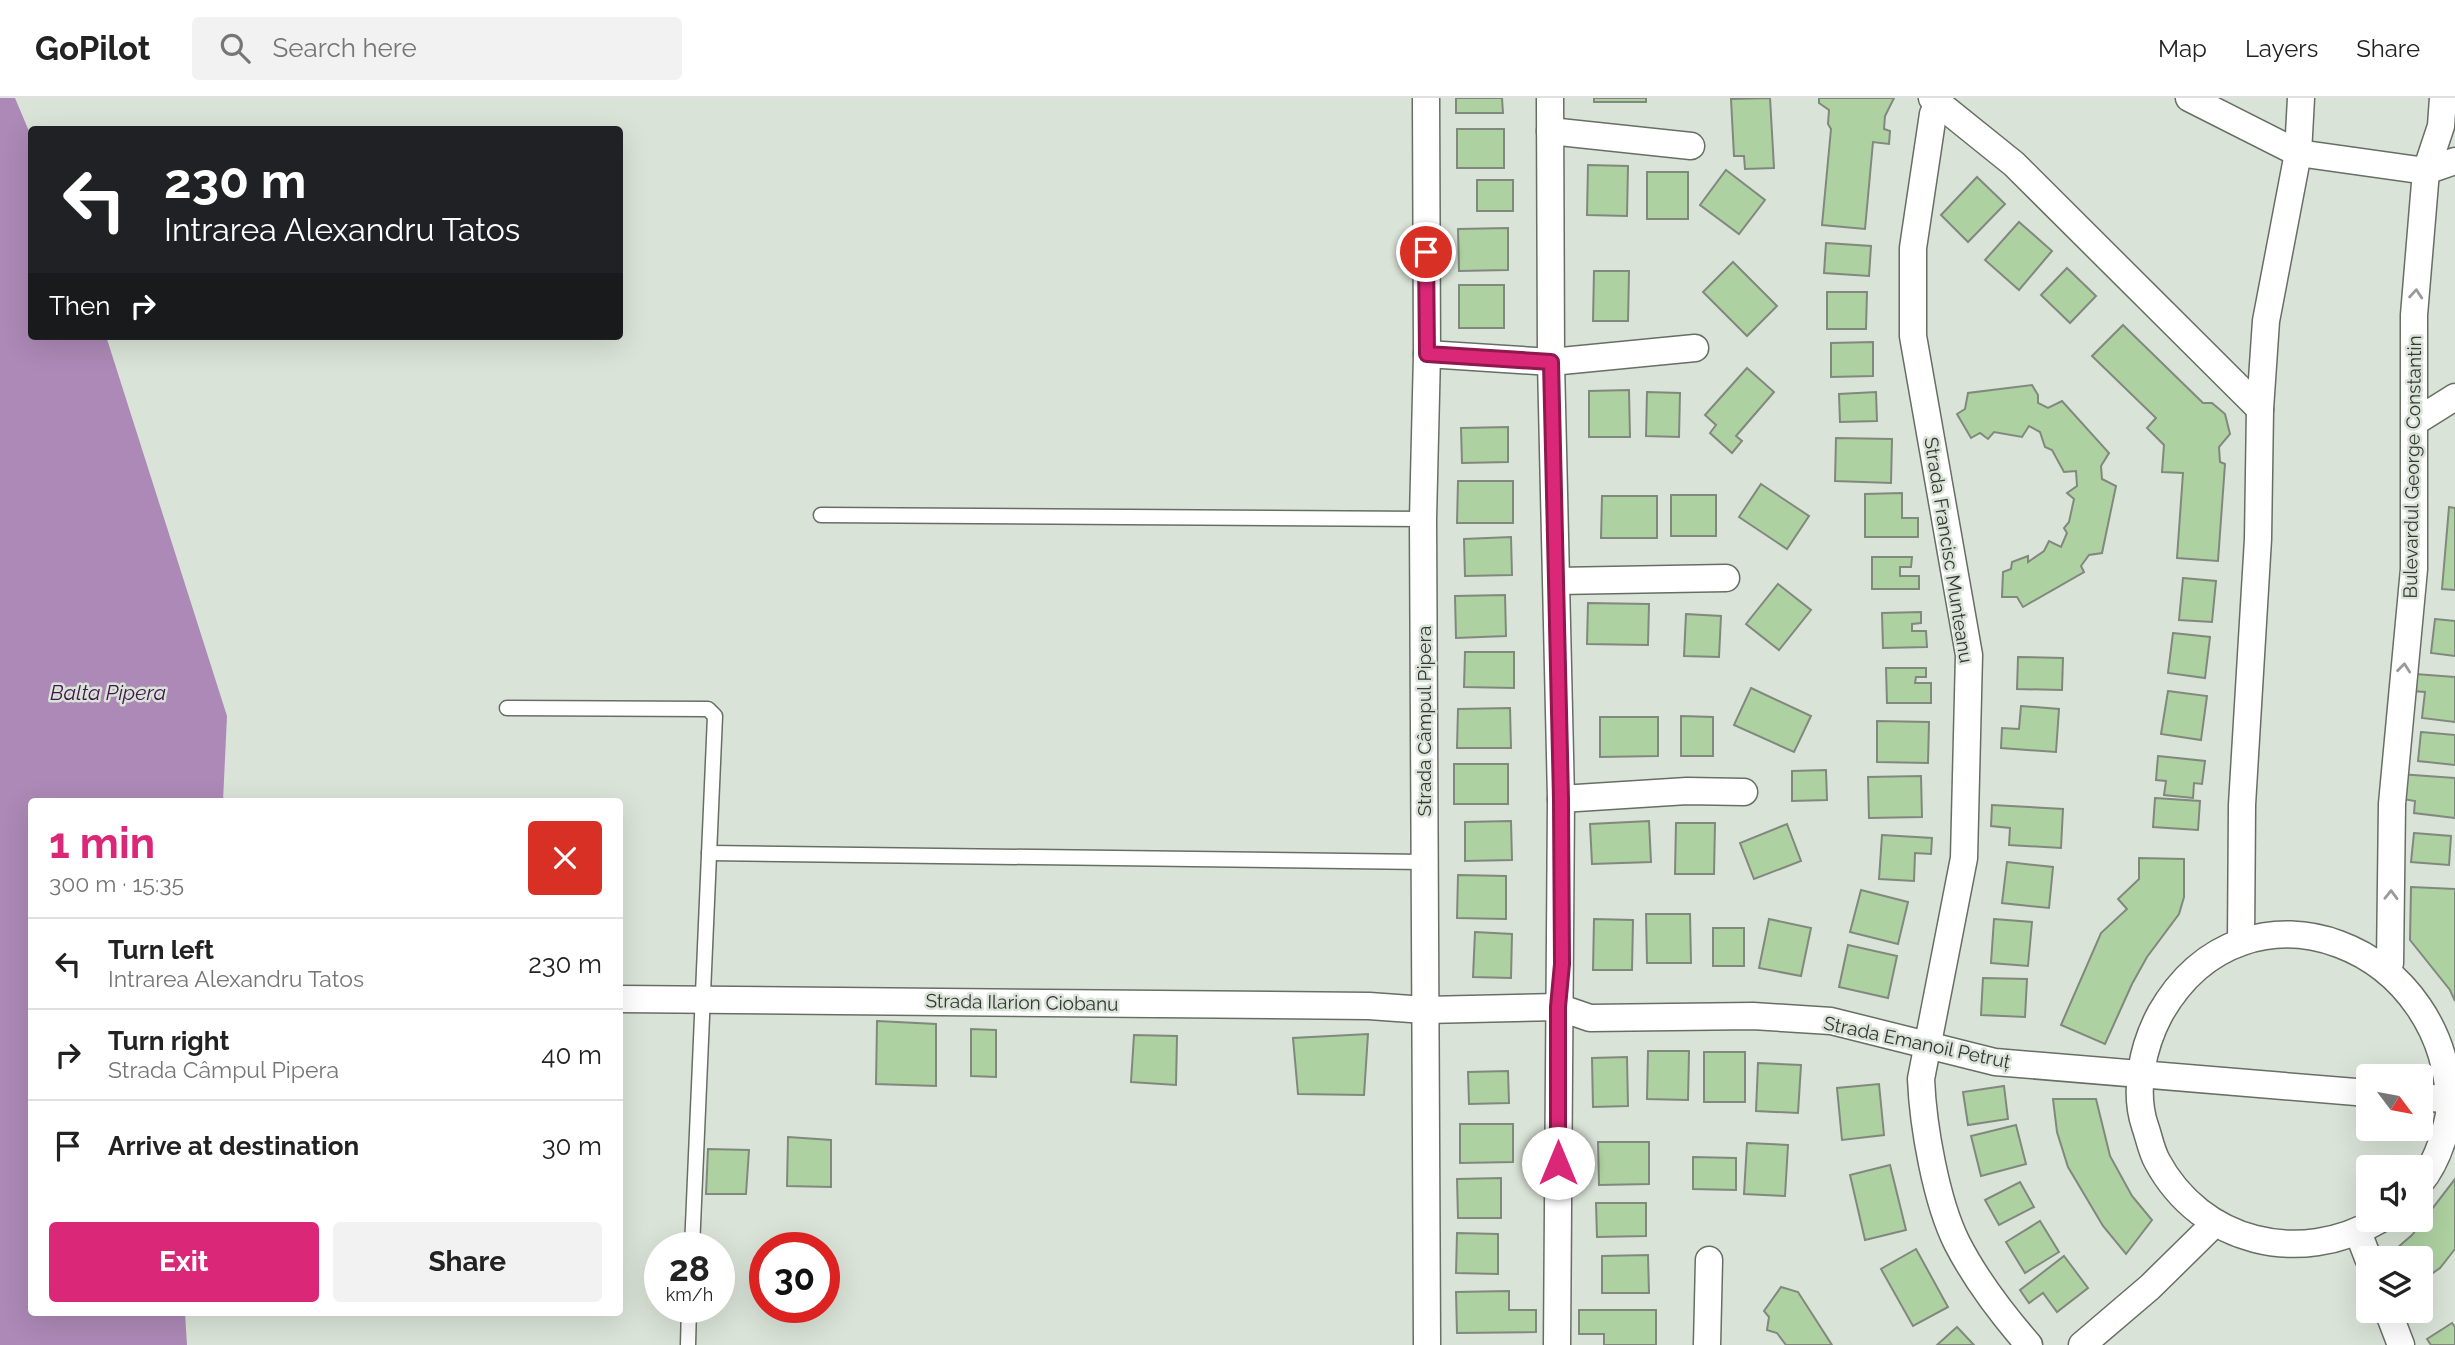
<!DOCTYPE html>
<html lang="en">
<head>
<meta charset="utf-8">
<style>
  :root { --surface:#fff; --page:#f2f2f2; --text:#222; --muted:#767676; --line:#e0e0e0; --accent:#db2777 }
  body { margin:0; font-family:Raleway,sans-serif; background:var(--page); color:var(--text); height:100vh; display:flex; flex-direction:column; font-size:26px; white-space:nowrap }
  * { box-sizing:border-box; margin:0 }
  p { font-size:23px; color:var(--muted) }
  .icon { flex:none; width:38px; height:38px; fill:none; stroke:currentColor; stroke-width:2; stroke-linecap:round; stroke-linejoin:round }
  .map { position:relative; flex:1; overflow:hidden }
  .panel { position:absolute; left:28px; top:700px; width:595px; height:518px; display:flex; flex-direction:column; background:var(--surface); border-radius:7px; box-shadow:0 7px 28px #0002 }
  .panel>* { flex:none }
  .hud { position:absolute; left:28px; top:28px; width:595px; height:214px; border-radius:7px; box-shadow:0 7px 28px #0002; background:#202124; color:#fff; overflow:hidden }
  .needle { width:46px; rotate:122deg }
  .fabs { position:absolute; left:2356px; top:966px; display:grid; gap:14px }
  .fabs a { display:grid; place-items:center; width:77px; height:77px; border-radius:7px; background:var(--surface); box-shadow:0 7px 28px #0002; font-size:35px }
  .speed { position:absolute; left:644px; top:1134px; display:flex; gap:14px; font-size:35px; font-weight:700; text-align:center }
  .speed>* { display:grid; place-content:center; width:91px; height:91px; border-radius:50%; background:var(--surface); box-shadow:0 7px 28px #0002; line-height:1 }
  .speed small { font-size:18px; font-weight:400 }
  .speed .limit { border:10px solid #d22; background:#fff; color:#111 }
  .pin { position:absolute; display:grid; place-items:center; width:60px; height:60px; color:#fff; margin:-30px; border:4px solid #fff; border-radius:50%; box-shadow:0 2px 7px #0007 }
  .me { position:absolute; width:77px; margin:-38px; rotate:0deg; stroke-linejoin:round; filter:drop-shadow(0 0 5px #0008) }
  .turn { display:flex; align-items:center; gap:24px; height:147px; padding:0 21px; font-size:32px }
  .turn .icon { width:91px; height:91px; stroke-width:2.5 }
  .turn b { display:block; font-size:49px; line-height:60px }
  .then { display:flex; align-items:center; height:66px; padding:0 21px; background:#0003; gap:14px; font-size:26px }
  .round { display:grid; place-items:center; flex:none; width:74px; height:74px; border-radius:7px; background:var(--page) }
  .headline { display:flex; align-items:center; justify-content:space-between; height:119px; padding:0 21px }
  h1 { font-size:42px; font-weight:700; line-height:52px; color:var(--accent) }
  .cta { display:flex; gap:14px; margin-top:auto; padding:14px 21px }
  .cta a { flex:1; height:80px; border-radius:7px; background:var(--accent); color:#fff; font-size:28px; font-weight:700; line-height:80px; text-align:center }
  .cta a+a { background:var(--page); color:var(--text) }
  ul { padding:0; list-style:none }
  li { display:flex; align-items:center; gap:21px; height:91px; padding:0 21px; border-top:2px solid var(--line) }
  li div { flex:1 }
  li b { display:block; font-size:26px }
  li em { font-style:normal }
  header { display:flex; align-items:center; gap:42px; box-sizing:border-box; height:98px; padding:0 35px; background:var(--surface); border-bottom:2px solid var(--line) }
  header strong { font-size:33px }
  nav { display:flex; gap:38px; margin-inline-start:auto; font-size:24px }
  .search { width:490px; height:63px; background:var(--page); display:flex; align-items:center; gap:18px; box-sizing:border-box; padding:0 24px; border-radius:7px; color:var(--muted); font-size:26px }
  .map>svg:first-child { display:block }
  .water { fill:#ac89b6 }
  .building { fill:#aed1a1; stroke:#81897e; stroke-width:2 }
  .lines { fill:none; stroke-linecap:round; stroke-linejoin:round }
  .service-casing { stroke:#676f65; stroke-width:17 }
  .minor-casing { stroke:#676f65; stroke-width:29 }
  .service { stroke:#fff; stroke-width:14 }
  .minor { stroke:#fff; stroke-width:26 }
  .oneway { stroke:#9a9b99 }
  .route-casing { stroke:#8e194d; stroke-width:18 }
  .route { stroke:#db2777; stroke-width:12 }
  .labels { text-anchor:middle; stroke-width:5; stroke-linejoin:round; paint-order:stroke }
  .street-label { font-size:19px; fill:#343733; stroke:#dae3d7 }
  .water-label { font-size:21px; font-style:italic; fill:#42154d; stroke:#dae3d7 }
</style>
</head>
<body>
<header>
<strong>GoPilot</strong>
<div class="search"><svg class="icon" aria-label="search" viewBox="0 0 24 24"><circle cx="10" cy="10" r="6"/><path d="M15 15l6 6"/></svg>Search here</div>
<nav><a>Map</a><a>Layers</a><a>Share</a></nav>
</header>
<div class="map">
<svg width="2455" height="1247" viewBox="0 0 2455 1247">
  <rect width="100%" height="100%" fill="#dae3d7"/>
  <!-- water -->
  <polygon class="water" points="0,0 15,0 31,38 32,238 106,238 227,618 223,703 32,704 32,1214 185,1215 187,1247 0,1247"/>
  <!-- building -->
  <g class="building">
    <polygon points="1456,0 1502,0 1503,15 1456,15"/>
    <rect x="1594" y="0" width="52" height="4"/>
    <polygon points="1770,0 1774,70 1745,71 1744,58 1734,58 1731,1"/>
    <polygon points="1819,0 1894,0 1885,18 1884,31 1890,33 1889,46 1873,44 1865,131 1822,127 1831,31 1828,26 1829,12 1819,5"/>
    <rect x="1457" y="31" width="47" height="39"/>
    <polygon points="1588,67 1628,68 1627,118 1587,117"/>
    <polygon points="1726,72 1765,102 1739,136 1700,107"/>
    <rect x="1647" y="74" width="41" height="47"/>
    <polygon points="1977,79 2005,106 1968,144 1941,117"/>
    <rect x="1477" y="82" width="36" height="31"/>
    <polygon points="2019,124 2052,153 2019,192 1985,162"/>
    <polygon points="1508,130 1508,172 1459,173 1458,131"/>
    <polygon points="1826,145 1871,148 1869,178 1824,175"/>
    <polygon points="1733,164 1777,208 1747,238 1703,194"/>
    <polygon points="2067,170 2096,198 2070,225 2041,197"/>
    <polygon points="1594,173 1629,173 1628,223 1593,223"/>
    <rect x="1459" y="187" width="45" height="43"/>
    <polygon points="1827,194 1867,194 1866,231 1827,231"/>
    <polygon points="2123,227 2203,305 2212,305 2225,316 2230,336 2219,349 2220,364 2225,366 2218,463 2177,460 2183,375 2162,374 2164,347 2147,330 2156,320 2092,258"/>
    <polygon points="1873,244 1873,278 1831,279 1831,245"/>
    <polygon points="1747,270 1774,294 1736,338 1742,343 1732,355 1710,335 1716,327 1705,317"/>
    <polygon points="2032,287 2038,297 2038,305 2048,310 2062,303 2109,355 2101,368 2102,381 2116,388 2102,455 2089,457 2081,468 2084,474 2023,509 2017,499 2002,499 2003,474 2011,471 2012,464 2028,458 2028,464 2044,453 2049,443 2061,449 2067,435 2064,430 2069,424 2074,401 2067,395 2077,388 2076,373 2064,374 2052,352 2045,349 2040,334 2029,328 2022,339 1994,334 1988,341 1980,335 1971,340 1957,316 1965,311 1968,295"/>
    <polygon points="1629,292 1630,339 1589,339 1589,293"/>
    <polygon points="1647,294 1680,295 1679,339 1646,338"/>
    <polygon points="1876,294 1877,323 1840,324 1839,296"/>
    <polygon points="1508,329 1508,364 1462,365 1461,330"/>
    <polygon points="1836,340 1892,341 1891,385 1835,383"/>
    <polygon points="1458,383 1513,383 1513,425 1457,425"/>
    <polygon points="1761,386 1809,418 1787,451 1739,419"/>
    <polygon points="1902,395 1902,420 1918,420 1918,439 1865,439 1865,396"/>
    <rect x="1671" y="397" width="45" height="41"/>
    <polygon points="1602,398 1657,398 1657,440 1601,440"/>
    <polygon points="2449,409 2455,410 2455,492 2442,491"/>
    <polygon points="1511,439 1512,477 1465,478 1464,441"/>
    <polygon points="1872,459 1912,459 1911,469 1900,469 1900,478 1919,478 1919,491 1872,491"/>
    <polygon points="2183,480 2216,483 2212,524 2179,522"/>
    <polygon points="1778,486 1811,512 1779,552 1746,526"/>
    <polygon points="1505,497 1506,538 1456,540 1455,498"/>
    <polygon points="1588,505 1649,506 1648,547 1587,546"/>
    <polygon points="1921,514 1921,525 1912,526 1912,533 1926,533 1927,549 1883,550 1882,515"/>
    <polygon points="1686,516 1721,518 1719,559 1684,558"/>
    <polygon points="2435,521 2455,523 2455,558 2431,555"/>
    <polygon points="2173,535 2210,539 2205,580 2168,575"/>
    <polygon points="1465,554 1514,554 1514,590 1464,589"/>
    <polygon points="2018,559 2063,560 2062,592 2017,591"/>
    <polygon points="1886,570 1926,570 1926,579 1916,579 1915,585 1931,585 1931,605 1887,605"/>
    <polygon points="2415,576 2455,579 2455,624 2422,620 2425,594 2412,593"/>
    <polygon points="1751,590 1811,618 1794,654 1734,627"/>
    <polygon points="2168,593 2207,598 2201,642 2161,636"/>
    <polygon points="2021,608 2059,611 2056,654 2001,650 2002,630 2019,631"/>
    <polygon points="1510,610 1511,650 1457,650 1458,611"/>
    <polygon points="1681,618 1713,619 1713,658 1681,658"/>
    <polygon points="1600,619 1658,619 1658,658 1600,659"/>
    <polygon points="1877,623 1929,624 1928,665 1877,664"/>
    <polygon points="2421,634 2455,637 2455,667 2418,663"/>
    <polygon points="2158,658 2205,663 2202,686 2194,685 2193,700 2164,697 2166,683 2156,682"/>
    <rect x="1454" y="666" width="54" height="40"/>
    <polygon points="1826,672 1827,702 1792,703 1792,673"/>
    <polygon points="2399,676 2455,680 2455,720 2414,715 2415,703 2397,700"/>
    <polygon points="1921,678 1922,719 1869,720 1868,679"/>
    <polygon points="2155,700 2200,703 2198,732 2153,729"/>
    <polygon points="1992,707 2063,711 2061,750 2009,747 2010,730 1991,728"/>
    <polygon points="1511,723 1512,762 1465,763 1465,724"/>
    <polygon points="1649,723 1651,764 1592,766 1590,726"/>
    <polygon points="1676,725 1715,725 1714,776 1675,776"/>
    <polygon points="1787,726 1801,763 1754,781 1740,745"/>
    <polygon points="2414,735 2451,738 2449,767 2411,764"/>
    <polygon points="1882,737 1932,740 1931,756 1915,755 1914,783 1879,781"/>
    <polygon points="2139,760 2184,761 2184,799 2179,816 2147,859 2132,886 2105,946 2061,927 2101,835 2127,811 2118,801 2139,781"/>
    <polygon points="2007,764 2053,769 2049,810 2002,805"/>
    <polygon points="1458,777 1506,778 1506,821 1457,820"/>
    <polygon points="2411,789 2455,791 2455,903 2450,892 2410,842"/>
    <polygon points="1861,792 1908,804 1898,846 1850,834"/>
    <polygon points="1646,816 1690,816 1691,865 1647,865"/>
    <polygon points="1594,821 1633,822 1632,872 1593,872"/>
    <polygon points="1769,821 1811,830 1801,878 1759,870"/>
    <polygon points="1994,821 2032,824 2028,868 1991,865"/>
    <rect x="1713" y="830" width="31" height="38"/>
    <polygon points="1475,834 1512,836 1511,880 1473,879"/>
    <polygon points="1848,847 1897,858 1888,900 1839,889"/>
    <polygon points="1983,880 2027,881 2025,919 1981,917"/>
    <polygon points="877,923 936,926 936,988 876,986"/>
    <polygon points="971,931 996,932 996,979 971,978"/>
    <polygon points="1368,936 1364,997 1298,996 1293,940"/>
    <polygon points="1134,937 1177,938 1176,987 1131,984"/>
    <polygon points="1648,953 1689,953 1688,1002 1647,1001"/>
    <rect x="1704" y="954" width="41" height="50"/>
    <polygon points="1627,959 1628,1008 1593,1009 1592,960"/>
    <polygon points="1758,965 1801,967 1798,1015 1756,1013"/>
    <polygon points="1508,973 1509,1005 1469,1006 1468,974"/>
    <polygon points="1879,986 1884,1037 1842,1042 1837,990"/>
    <polygon points="2004,988 2008,1021 1968,1027 1963,994"/>
    <polygon points="2053,1001 2096,1001 2110,1058 2132,1098 2152,1122 2126,1156 2103,1128 2068,1069 2057,1034"/>
    <polygon points="1460,1026 1513,1026 1513,1064 1460,1065"/>
    <polygon points="2016,1027 2026,1066 1981,1078 1971,1038"/>
    <polygon points="788,1039 831,1042 831,1089 787,1088"/>
    <polygon points="1598,1044 1649,1044 1649,1086 1599,1087"/>
    <polygon points="1747,1045 1788,1047 1785,1098 1744,1096"/>
    <polygon points="708,1051 749,1052 746,1096 706,1096"/>
    <polygon points="1693,1059 1736,1060 1736,1092 1693,1091"/>
    <polygon points="1890,1067 1906,1132 1865,1142 1850,1077"/>
    <polygon points="1501,1080 1501,1120 1458,1120 1457,1081"/>
    <polygon points="2455,1081 2455,1151 2440,1170 2420,1184 2420,1160 2392,1160 2389,1157 2412,1137"/>
    <polygon points="2020,1084 2034,1109 1999,1127 1985,1102"/>
    <polygon points="1596,1105 1646,1105 1646,1138 1597,1139"/>
    <polygon points="2040,1123 2059,1154 2025,1175 2006,1144"/>
    <polygon points="1457,1135 1498,1136 1498,1176 1456,1175"/>
    <polygon points="781,1138 815,1141 815,1150 780,1150"/>
    <polygon points="1916,1151 1948,1209 1913,1228 1881,1171"/>
    <polygon points="1648,1157 1649,1195 1602,1195 1602,1158"/>
    <polygon points="2064,1158 2088,1190 2057,1214 2043,1195 2029,1205 2020,1192"/>
    <polygon points="1781,1189 1798,1194 1832,1247 1786,1247 1777,1235 1767,1232 1769,1219 1764,1213"/>
    <polygon points="1509,1193 1509,1212 1536,1212 1536,1234 1457,1235 1456,1194"/>
    <polygon points="1579,1212 1656,1212 1656,1247 1604,1247 1604,1236 1579,1236"/>
    <polygon points="2452,1225 2455,1229 2455,1247 2431,1247 2427,1241"/>
    <polygon points="1957,1229 1974,1247 1937,1247"/>
  </g>
  <g class="lines">
    <defs>
      <g id="service">
        <polyline points="821,417 1423,421"/>
        <polyline points="507,610 708,611 715,618 692,1150"/>
        <polyline points="709,755 1424,764"/>
        <polyline points="688,1247 689,1209"/>
      </g>
      <g id="minor">
        <polyline points="1426,0 1427,256 1423,421 1427,1247"/>
        <polyline points="1550,0 1551,264 1561,701 1557,1247"/>
        <polyline points="1932,0 2014,66 2260,311"/>
        <polyline points="2189,0 2298,55 2426,73 2455,63"/>
        <path d="M1943,11L1933,16L1913,150V238L1969,557L1964,760L1921,981C1923,1028 1936,1103 1957,1145C1976,1182 2002,1216 2029,1247"/>
        <polyline points="1550,33 1691,48"/>
        <polyline points="1427,256 1551,264 1695,250"/>
        <polyline points="2415,324 2455,299"/>
        <polyline points="1557,483 1726,480"/>
        <polyline points="1561,701 1687,693 1744,694"/>
        <polyline points="2241,844 2242,707 2258,441 2260,311 2266,223 2298,55 2301,0"/>
        <polyline points="2390,865 2392,706 2414,471 2414,217 2426,73 2441,28 2443,0"/>
        <polyline points="620,901 1369,908 1425,912 1558,909 1590,920 1753,918 1831,923 1995,964 2368,995"/>
        <polyline points="2420,999 2455,1002"/>
        <path d="M2379,1122C2300,1169 2201,1145 2157,1063C2151,1052 2149,1039 2145,1028C2133,992 2143,948 2160,916C2246,764 2455,848 2449,1017C2444,1041 2436,1066 2420,1085"/>
        <polyline points="2358,1134 2368,1160"/>
        <polyline points="2388,1213 2401,1247"/>
        <polyline points="1707,1247 1709,1162"/>
        <polyline points="2082,1247 2150,1189 2215,1125"/>
      </g>
    </defs>
    <!-- service casing -->
    <use href="#service" class="service-casing"/>
    <!-- minor casing -->
    <use href="#minor" class="minor-casing"/>
    <!-- service -->
    <use href="#service" class="service"/>
    <!-- minor -->
    <use href="#minor" class="minor"/>
  </g>
  <!-- one-way arrows -->
  <defs><path id="oneway-chevron" d="M-2-3.5L2.5 0L-2 3.5" fill="none" stroke-width="1.6" stroke-linecap="round" stroke-linejoin="round" transform="scale(1.75)"/></defs>
  <g class="oneway">
    <use href="#oneway-chevron" transform="translate(2416 196) rotate(-85)"/>
    <use href="#oneway-chevron" transform="translate(2404 570) rotate(-84)"/>
    <use href="#oneway-chevron" transform="translate(2391 797) rotate(-89)"/>
  </g>
  <g class="lines">
    <defs>
      <polyline id="route" points="1426,154 1427,256 1551,264 1561,701 1562,866 1558,909 1558,1065"/>
    </defs>
    <!-- route casing -->
    <use href="#route" class="route-casing"/>
    <!-- route -->
    <use href="#route" class="route"/>
  </g>
  <g class="labels">
    <!-- street labels -->
    <g class="street-label">
      <text transform="translate(2412 369) rotate(-89)" y="7">Bulevardul George Constantin</text>
      <text transform="translate(1949 452) rotate(81)" y="7">Strada Francisc Munteanu</text>
      <text transform="translate(1424 623) rotate(-90)" y="7">Strada Câmpul Pipera</text>
      <text transform="translate(1022 904) rotate(1)" y="7">Strada Ilarion Ciobanu</text>
      <text transform="translate(1917 944) rotate(12)" y="7">Strada Emanoil Petruț</text>
    </g>
    <!-- water labels -->
    <g class="water-label">
      <text x="108" y="602">Balta Pipera</text>
    </g>
  </g>
</svg>
<div class="fabs">
<a><svg class="needle" viewBox="-14 -14 28 28"><path d="M0-13l5 13h-10z" fill="#e53935"/><path d="M0 13l5-13h-10z" fill="#767676"/></svg></a>
<a><svg class="icon" aria-label="sound" viewBox="0 0 24 24"><path d="M4 9h4l5-4v14l-5-4H4zM17 9q2 3 0 6"/></svg></a>
<a><svg class="icon" aria-label="layers" viewBox="0 0 24 24"><path d="M12 4l9 5-9 5-9-5zM3 14l9 5 9-5"/></svg></a>
</div>
<div class="speed"><div>28<small>km/h</small></div><div class="limit">30</div></div>
<div class="pin" style="left:1426px;top:154px;background:#d93025"><svg class="icon" aria-label="arrive" viewBox="0 0 24 24"><path d="M6 21V4h12l-3 4 3 4H6"/></svg></div>
<svg class="me" style="left:1558px;top:1065px" viewBox="-20 -20 40 40"><circle r="19" fill="#fff"/><path d="M0-13L10 11 0 6-10 11z" fill="#db2777"/></svg>
<div class="hud">
<div class="turn"><svg class="icon" aria-label="left" viewBox="0 0 24 24"><path d="M17 20v-9H6M10 6l-5 5 5 5"/></svg><div><b>230 m</b>Intrarea Alexandru Tatos</div></div>
<div class="then">Then<svg class="icon" aria-label="right" viewBox="0 0 24 24"><path d="M7 20v-9h11M14 6l5 5-5 5"/></svg></div>
</div>
<section class="panel">
<div class="headline"><div><h1>1 min</h1><p>300 m · 15:35</p></div><a class="round" style="background:#d93025;color:#fff"><svg class="icon" aria-label="close" viewBox="0 0 24 24"><path d="M6 6l12 12M18 6L6 18"/></svg></a></div>
<ul>
<li><svg class="icon" aria-label="left" viewBox="0 0 24 24"><path d="M17 20v-9H6M10 6l-5 5 5 5"/></svg><div><b>Turn left</b><p>Intrarea Alexandru Tatos</p></div><em>230 m</em></li>
<li><svg class="icon" aria-label="right" viewBox="0 0 24 24"><path d="M7 20v-9h11M14 6l5 5-5 5"/></svg><div><b>Turn right</b><p>Strada Câmpul Pipera</p></div><em>40 m</em></li>
<li><svg class="icon" aria-label="arrive" viewBox="0 0 24 24"><path d="M6 21V4h12l-3 4 3 4H6"/></svg><div><b>Arrive at destination</b></div><em>30 m</em></li>
</ul>
<div class="cta"><a>Exit</a><a>Share</a></div>
</section>
</div>
</body>
</html>
